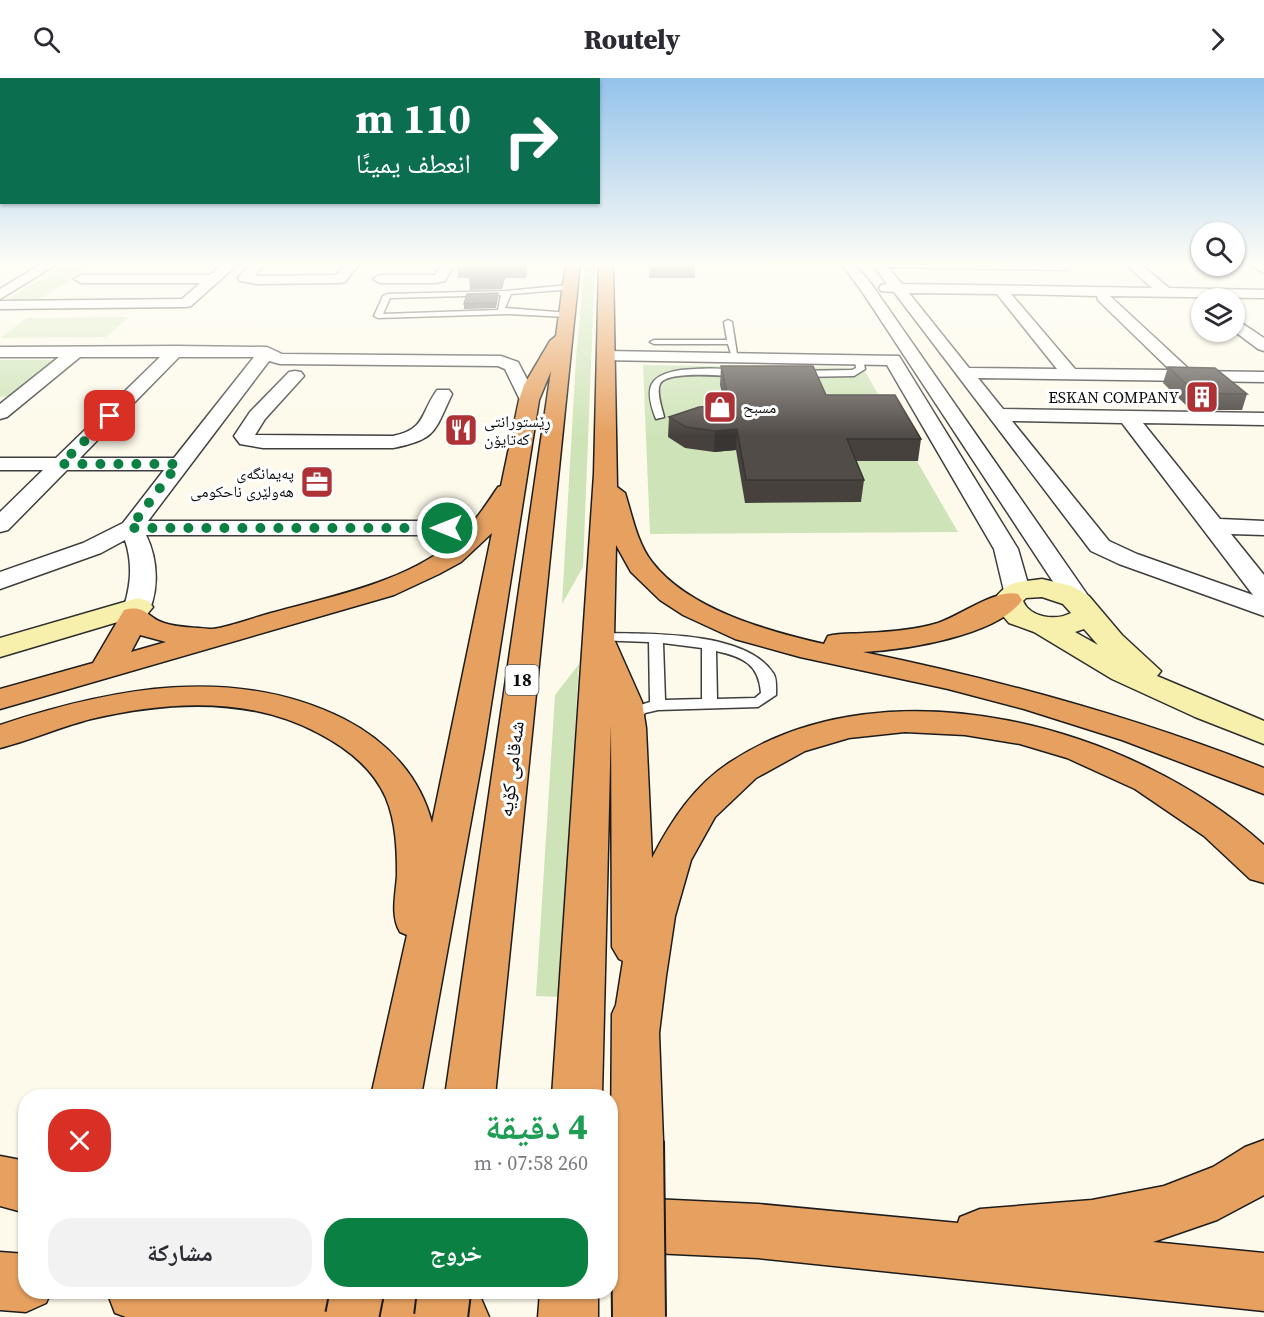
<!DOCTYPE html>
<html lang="ar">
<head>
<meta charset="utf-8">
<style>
  :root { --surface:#fff; --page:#f2f2f3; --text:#2b2b33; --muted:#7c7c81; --accent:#0b8043 }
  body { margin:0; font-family:"Source Serif 4","Noto Naskh Arabic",serif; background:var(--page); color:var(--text); direction:rtl; height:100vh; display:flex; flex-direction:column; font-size:22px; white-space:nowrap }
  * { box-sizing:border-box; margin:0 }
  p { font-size:20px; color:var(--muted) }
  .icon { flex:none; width:33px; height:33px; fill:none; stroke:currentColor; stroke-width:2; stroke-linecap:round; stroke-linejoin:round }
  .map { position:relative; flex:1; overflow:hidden; direction:ltr }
  .details { position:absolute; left:18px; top:1011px; width:600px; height:210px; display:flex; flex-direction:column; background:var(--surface); border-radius:24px; box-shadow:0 2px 4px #0004; direction:rtl }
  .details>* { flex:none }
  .top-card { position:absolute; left:0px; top:0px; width:600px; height:126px; box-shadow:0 2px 4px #0004; direction:rtl; background:#0b6e4f; color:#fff; overflow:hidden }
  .fabs { position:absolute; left:1191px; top:144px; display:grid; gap:12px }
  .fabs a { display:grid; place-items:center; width:54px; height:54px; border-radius:50%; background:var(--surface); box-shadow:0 2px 4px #0004; font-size:30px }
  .pin { position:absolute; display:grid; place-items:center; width:51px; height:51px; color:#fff; margin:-26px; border-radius:12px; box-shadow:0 3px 9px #0006 }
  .me { position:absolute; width:66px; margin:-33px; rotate:270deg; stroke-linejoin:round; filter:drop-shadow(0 0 4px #0008) }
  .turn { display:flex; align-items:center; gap:21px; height:126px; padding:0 30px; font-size:27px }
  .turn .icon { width:78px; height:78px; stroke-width:2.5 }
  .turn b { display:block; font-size:42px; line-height:51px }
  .round { display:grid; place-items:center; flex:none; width:63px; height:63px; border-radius:24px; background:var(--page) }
  .head { display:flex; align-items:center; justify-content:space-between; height:102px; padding:0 30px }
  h1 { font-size:36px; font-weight:800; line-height:45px; color:#1e9e55 }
  .cta { display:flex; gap:12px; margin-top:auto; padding:12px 30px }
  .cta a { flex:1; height:69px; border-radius:24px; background:var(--accent); color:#fff; font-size:24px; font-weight:800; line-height:69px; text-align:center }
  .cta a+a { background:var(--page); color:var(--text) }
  header { display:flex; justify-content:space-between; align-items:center; height:78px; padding:0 30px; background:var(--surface); font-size:27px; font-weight:800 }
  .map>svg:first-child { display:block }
  .green { fill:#cee4b8 }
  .pitch { fill:#dfecc9 }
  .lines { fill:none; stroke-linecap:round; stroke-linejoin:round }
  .lane-casing { stroke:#3e3e3e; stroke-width:3 }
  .street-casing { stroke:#3e3e3e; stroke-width:3 }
  .secondary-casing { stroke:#2d2d2d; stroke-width:3 }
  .highway-casing { stroke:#1c1c1c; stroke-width:3 }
  .lane { fill:#fff; fill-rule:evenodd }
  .street { fill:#fff; fill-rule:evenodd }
  .secondary { fill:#f7f0ac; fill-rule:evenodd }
  .highway { fill:#e6a060; fill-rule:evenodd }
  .highway-bridge-casing { stroke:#1c1c1c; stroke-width:56; stroke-linecap:butt }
  .highway-bridge { stroke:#e6a060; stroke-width:52 }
  .wall { fill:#47413e }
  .shaded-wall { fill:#393532 }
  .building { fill:#524c48; stroke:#393532; stroke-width:1.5 }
  .route { stroke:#0b8043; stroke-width:10; stroke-dasharray:0 18 }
  .labels { text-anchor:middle; stroke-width:6; stroke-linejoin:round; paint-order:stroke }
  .far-poi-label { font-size:16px; fill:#0b0b0b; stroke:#fff; text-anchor:end }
  .shield { fill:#fff; stroke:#545454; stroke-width:1.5 }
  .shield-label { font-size:18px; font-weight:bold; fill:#0b0b0b }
  .street-label { font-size:20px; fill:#0b0b0b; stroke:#fff }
</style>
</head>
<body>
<header><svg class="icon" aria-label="forward" viewBox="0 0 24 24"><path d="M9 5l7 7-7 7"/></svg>Routely<svg class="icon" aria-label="search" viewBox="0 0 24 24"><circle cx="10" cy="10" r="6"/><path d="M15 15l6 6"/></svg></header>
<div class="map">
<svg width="1264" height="1239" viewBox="0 0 1264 1239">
  <rect width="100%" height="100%" fill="#fdfaeb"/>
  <!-- green -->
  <g class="green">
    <polygon points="66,185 96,185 37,223 6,223"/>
    <polygon points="585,185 595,185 583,489 562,526 576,280"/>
    <polygon points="0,282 56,282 11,318 0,319"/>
    <polygon points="643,287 863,290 958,454 650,456"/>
    <polygon points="579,586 559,919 536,918 555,617"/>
  </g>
  <!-- pitch -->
  <polygon class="pitch" points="129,239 106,259 0,260 27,240"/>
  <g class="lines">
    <defs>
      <g id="lane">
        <path d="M569,207L572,211L511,216L505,230L570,235V239H567L509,236L378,240L374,238L383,218L387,216L506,213ZM501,217L498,232L383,236L390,220Z"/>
        <polygon points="728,242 732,244 737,276 731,276 728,266 654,266 650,264 654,262 727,262 724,244"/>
        <polygon points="859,278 863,281 865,291 854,298 797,299 793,296 797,293 852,292 856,290 855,281"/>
        <path d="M681,292C696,291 732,288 744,296L740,299C726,298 667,292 660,306C656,314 662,330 664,339L656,341C644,310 648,297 681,292Z"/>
        <path d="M599,555C645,556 745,552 773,595C777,600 776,610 776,617L758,629L658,632L645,635L637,648H627L624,645L634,629L650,624L649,564L594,562L592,559ZM663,565L702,570V621L665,622ZM716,573C743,579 759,586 761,615L755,620L717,621Z"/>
      </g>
      <g id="street">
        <polygon points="43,185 59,185 0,221 0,211"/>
        <polygon points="224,185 239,185 191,228 186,229 0,231 0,223 182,221 200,205 81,205 74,201 81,197 210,197"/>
        <polygon points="252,185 266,185 255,197 257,198 336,197 346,185 360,185 345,204 340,205 257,206 240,203 238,200"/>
        <polygon points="442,185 455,185 445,203 436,205 380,205 373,201 380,197 435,197"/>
        <polygon points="841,185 854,185 872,207 1091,522 1087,528 1078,530 1069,528 861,212"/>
        <path d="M872,185H1067L1071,188L1064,192L888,189L902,206L1152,210L1124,185H1139L1169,210L1264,212V220L1110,218L1191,293L1264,294V304L978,300L1003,331L1264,335V347L1143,345L1220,441L1264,443V457L1231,456L1264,497V538L1119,486L1091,473L894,214L881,213L879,210L881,207L887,206ZM909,215L997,216L1057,291L969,290ZM1011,216L1097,218L1098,222L1170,292L1075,291ZM1012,343L1122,345L1253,517L1137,476L1109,463Z"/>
        <polygon points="1247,185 1264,185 1264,195"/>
        <polygon points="1234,240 1264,260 1264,273 1258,271 1234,253"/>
        <path d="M176,268L267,269L282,276L501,278L518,284L538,322L536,326H522L505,291L498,288L280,286L269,283L148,443H447L455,445L459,450L455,455L447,457H146C159,483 160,519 143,544L134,546L125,544L121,538C130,512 134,489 125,462L101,475L0,511V494L83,465L123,445L164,392H67L8,452L0,454V434L43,392H0V380H56L160,279H80L7,339L0,341V326L59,279H0V269ZM179,279H254L174,380H80Z"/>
        <polygon points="606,273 899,278 1018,471 1030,513 1026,518 1017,521 1008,518 1004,513 994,471 887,287 600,282 598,278"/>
        <path d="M295,293L301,294L304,298L265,341L255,357L393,358C426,351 420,336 437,312H449L452,316C434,354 437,361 393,370H263L240,366L234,358L250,334L289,294Z"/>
      </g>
      <g id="secondary">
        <path d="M1042,501L1072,508L1089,518L1122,557L1161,593L1157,598L1264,643V666L1195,639L1112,601L1034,554L1009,545L997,531L994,522C1007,502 1020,504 1042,501ZM1042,519L1063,526L1071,535C1056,543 1030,540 1023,523L1026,520ZM1084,551L1098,567L1075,554Z"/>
        <polygon points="138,520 148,523 153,529 148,535 0,579 0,560"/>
      </g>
      <g id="highway">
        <path d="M566,185H580L495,1018H445L551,293L539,322L484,671L421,1018H371L407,857L400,854C390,837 396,816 397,797C397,771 396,744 386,720C373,690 347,670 318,655C249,618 167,623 91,641C60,649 31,662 0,670V647C112,610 234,586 344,641C387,663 420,698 432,745L492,455L461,484L439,496L394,517L0,631V611L93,585L124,532C146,526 146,539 164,545C178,550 195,549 209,551C221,552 261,537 275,534C337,517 410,503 459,459C475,444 486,427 498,409L501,408L519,322L524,307L550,263L556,258ZM140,557L166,564L131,574Z"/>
        <path d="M599,185H613L617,409L625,415C632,437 637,465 652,484C689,532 768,553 824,566L828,558C840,555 852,556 865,555C889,554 914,552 938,545C961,537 997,510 1018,516L1022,522C998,558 904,572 863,574C1000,602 1134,639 1264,690V716L1122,662L1024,631L948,611L800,579L735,561L683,537L660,522L631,494L616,467L614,561L642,624L646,650L652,780C671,743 695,706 732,683C889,581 1134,649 1264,767V805L1250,801L1204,758L1135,711L1067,680L1020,666L965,657L905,654L849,660L805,673L756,700L715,739L691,782L675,838L666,898L659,955L663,1063L655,1080L637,1087L619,1080L611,1063L612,936L616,927L623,883L619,881L612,869L611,647L602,1018H552L594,396Z"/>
        <polygon points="1264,1062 1264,1117 1217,1142 1153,1164 1264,1175 1264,1233 758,1180 610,1173 610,1119 758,1126 958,1145 960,1139 980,1131 1092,1122 1164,1108 1213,1089 1245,1069"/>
        <polygon points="0,1078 26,1083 26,1135 0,1128"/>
        <polygon points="0,1174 26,1176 26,1214 51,1214 46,1225 26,1234 0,1232"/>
        <polygon points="107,1214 469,1214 480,1218 489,1239 126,1239 115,1235"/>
        <polygon points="540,1214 598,1214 598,1239 538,1239"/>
      </g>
    </defs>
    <!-- lane casing -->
    <use href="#lane" class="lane-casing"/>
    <!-- street casing -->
    <use href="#street" class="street-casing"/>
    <!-- secondary casing -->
    <use href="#secondary" class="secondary-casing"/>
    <!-- highway casing -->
    <use href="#highway" class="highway-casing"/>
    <!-- lane -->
    <use href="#lane" class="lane"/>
    <!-- street -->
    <use href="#street" class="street"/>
    <!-- secondary -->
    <use href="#secondary" class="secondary"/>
    <!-- highway -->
    <use href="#highway" class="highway"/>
    <defs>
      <g id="highway-bridge">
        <polyline points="637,1063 639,1239"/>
        <polyline points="352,1239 357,1214"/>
        <polyline points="441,1239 444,1214"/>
      </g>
    </defs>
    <!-- highway-bridge casing -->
    <use href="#highway-bridge" class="highway-bridge-casing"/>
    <!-- highway-bridge -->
    <use href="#highway-bridge" class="highway-bridge"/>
  </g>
  <!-- wall -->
  <g class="wall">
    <polygon points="457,185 528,185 526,200 505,200 502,211 470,212 469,200 458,200"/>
    <polygon points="695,185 695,200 649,200 649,187"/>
    <polygon points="498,219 496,230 464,231 464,226"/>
    <polygon points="721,288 826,317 921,361 918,383 856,383 864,402 861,424 745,425 736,372 714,374 685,370 668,359 669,339 725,328 720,307"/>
    <polygon points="1168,289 1247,316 1242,332 1191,332 1163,305"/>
  </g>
  <!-- shaded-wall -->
  <g class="shaded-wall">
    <polygon points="500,185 504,185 505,200 502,211"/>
    <polygon points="525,185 528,185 526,200"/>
    <polygon points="737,351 736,372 714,374 715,353"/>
  </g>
  <!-- building -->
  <g class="building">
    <polygon points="650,185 695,185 695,188 649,187"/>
    <polygon points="498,215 496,225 464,226 467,216"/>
    <polygon points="721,288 813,288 826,317 895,317 921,361 847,361 864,402 746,402 737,351 715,353 686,349 669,339 699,329 730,327"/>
    <polygon points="1168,289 1215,290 1247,316 1196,315"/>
  </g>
  <!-- sky -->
  <linearGradient id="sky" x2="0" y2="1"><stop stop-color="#93c2eb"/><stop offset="0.52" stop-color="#fefdf6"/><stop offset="1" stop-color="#fefdf6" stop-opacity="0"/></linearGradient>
  <rect width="1264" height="358" fill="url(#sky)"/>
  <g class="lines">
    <!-- route -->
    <polyline class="route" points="110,338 61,386 178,386 130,450 447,450"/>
  </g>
  <!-- icons -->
  <defs>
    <symbol id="building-square" viewBox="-11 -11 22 22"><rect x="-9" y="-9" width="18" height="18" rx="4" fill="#ad3135" stroke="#fff"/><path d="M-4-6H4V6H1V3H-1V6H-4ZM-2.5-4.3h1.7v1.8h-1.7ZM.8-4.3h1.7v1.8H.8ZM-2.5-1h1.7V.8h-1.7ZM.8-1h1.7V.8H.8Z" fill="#fff"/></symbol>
    <symbol id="shop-square" viewBox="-11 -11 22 22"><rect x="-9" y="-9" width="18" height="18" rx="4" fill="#ad3135" stroke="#fff"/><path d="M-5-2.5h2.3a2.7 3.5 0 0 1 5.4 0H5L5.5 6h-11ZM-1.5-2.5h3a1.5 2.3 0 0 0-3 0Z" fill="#fff"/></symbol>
    <symbol id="restaurant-square" viewBox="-11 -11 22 22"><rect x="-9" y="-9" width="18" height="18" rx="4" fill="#ad3135" stroke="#fff"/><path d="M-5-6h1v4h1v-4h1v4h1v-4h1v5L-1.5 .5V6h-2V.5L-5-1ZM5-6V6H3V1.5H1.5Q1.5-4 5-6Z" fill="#fff"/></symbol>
    <symbol id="office-square" viewBox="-11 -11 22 22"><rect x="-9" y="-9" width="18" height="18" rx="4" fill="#ad3135" stroke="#fff"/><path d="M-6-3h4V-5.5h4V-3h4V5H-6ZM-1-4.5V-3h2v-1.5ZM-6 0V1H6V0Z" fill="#fff"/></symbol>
  </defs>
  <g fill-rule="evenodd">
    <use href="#building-square" x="1183" y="300" width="38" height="38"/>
    <use href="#shop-square" x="701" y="310" width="38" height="38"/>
    <use href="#restaurant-square" x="442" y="333" width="38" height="38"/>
    <use href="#office-square" x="298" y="385" width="38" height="38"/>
  </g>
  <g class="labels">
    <!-- far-poi labels -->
    <g class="far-poi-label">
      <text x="1179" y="325">ESKAN COMPANY</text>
      <text x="743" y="335" text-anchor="start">مسبح</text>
      <text x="484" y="349" text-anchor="start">ڕێستورانتی<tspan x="484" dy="18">کەتایۆن</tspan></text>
      <text x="294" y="401">پەیمانگەی<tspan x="294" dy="18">هەولێری ناحکومی</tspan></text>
    </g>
    <!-- shield labels -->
    <rect class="shield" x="505.5" y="587" width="33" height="30" rx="4.5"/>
    <g class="shield-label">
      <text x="522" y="608">18</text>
    </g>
    <!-- street labels -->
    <g class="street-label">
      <text transform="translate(511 691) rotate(-83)" y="7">شەقامی کۆیە</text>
    </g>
  </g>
</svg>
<div class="fabs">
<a><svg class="icon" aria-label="search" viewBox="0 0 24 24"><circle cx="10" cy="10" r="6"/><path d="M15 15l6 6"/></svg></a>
<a><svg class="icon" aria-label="layers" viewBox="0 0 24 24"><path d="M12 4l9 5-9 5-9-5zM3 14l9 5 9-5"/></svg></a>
</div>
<div class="pin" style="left:110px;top:338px;background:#d93025"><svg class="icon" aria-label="arrive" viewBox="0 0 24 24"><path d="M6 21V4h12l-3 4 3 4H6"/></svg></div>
<svg class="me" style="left:447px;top:450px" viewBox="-20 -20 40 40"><circle r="17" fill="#0b8043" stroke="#fff" stroke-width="3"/><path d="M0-11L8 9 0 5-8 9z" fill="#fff"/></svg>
<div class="top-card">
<div class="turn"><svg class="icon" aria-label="right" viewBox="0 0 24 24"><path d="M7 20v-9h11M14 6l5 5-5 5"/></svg><div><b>110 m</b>انعطف يمينًا</div></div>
</div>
<section class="details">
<div class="head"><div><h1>4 دقيقة</h1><p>260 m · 07:58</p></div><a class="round" style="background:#d93025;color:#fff"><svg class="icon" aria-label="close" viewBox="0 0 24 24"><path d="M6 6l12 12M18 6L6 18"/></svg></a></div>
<div class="cta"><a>خروج</a><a>مشاركة</a></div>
</section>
</div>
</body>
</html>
